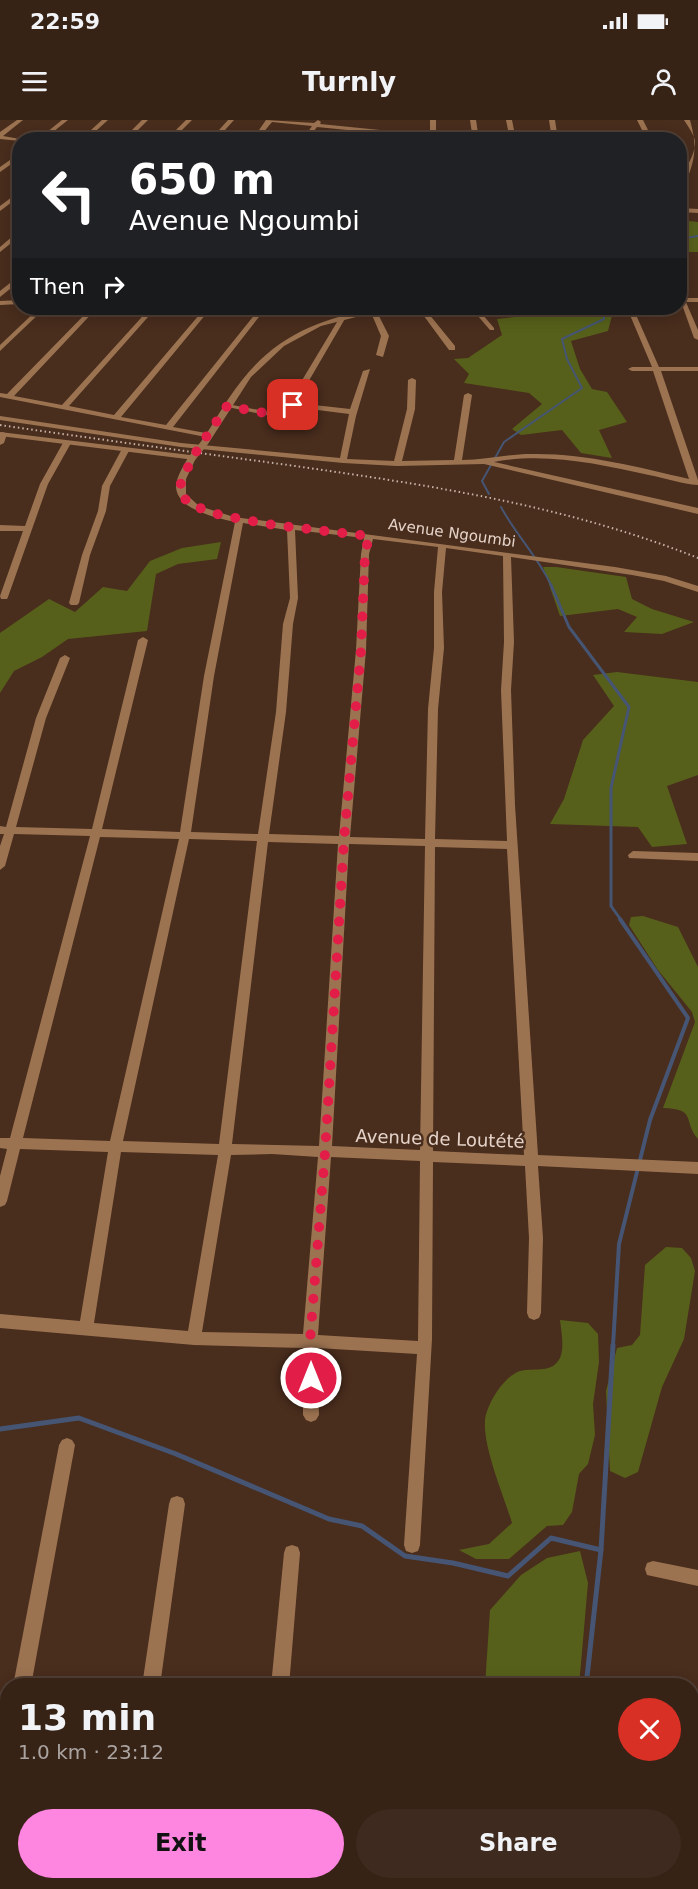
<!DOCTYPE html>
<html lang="en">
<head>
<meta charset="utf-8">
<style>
  :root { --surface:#372216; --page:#3e2a1f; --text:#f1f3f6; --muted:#aaa4a1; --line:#513f35; --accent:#fe85e0 }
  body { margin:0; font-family:"DejaVu Sans",sans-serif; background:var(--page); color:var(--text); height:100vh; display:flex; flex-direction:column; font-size:22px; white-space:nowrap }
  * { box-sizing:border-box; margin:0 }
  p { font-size:20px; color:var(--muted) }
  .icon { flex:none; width:33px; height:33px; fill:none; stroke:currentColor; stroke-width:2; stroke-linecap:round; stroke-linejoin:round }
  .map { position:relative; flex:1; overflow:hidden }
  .sheet { position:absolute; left:0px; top:1558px; width:699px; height:212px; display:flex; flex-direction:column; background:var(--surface); border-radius:24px 24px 0 0; box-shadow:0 3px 15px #0003,0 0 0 2px var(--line) }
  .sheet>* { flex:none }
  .guide { position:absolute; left:12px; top:12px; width:675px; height:183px; border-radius:24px; box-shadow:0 3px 15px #0003,0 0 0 2px var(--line); background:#202124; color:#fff; overflow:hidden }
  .pin { position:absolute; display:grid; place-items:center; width:51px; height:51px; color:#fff; margin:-26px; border-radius:12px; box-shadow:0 3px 9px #0006 }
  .me { position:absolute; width:66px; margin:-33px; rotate:0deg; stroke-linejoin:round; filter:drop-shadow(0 0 4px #0008) }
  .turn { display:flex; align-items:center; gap:21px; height:126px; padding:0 18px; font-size:27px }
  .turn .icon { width:78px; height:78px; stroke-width:2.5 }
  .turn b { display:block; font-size:42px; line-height:51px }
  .then { display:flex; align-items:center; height:57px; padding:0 18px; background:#0003; gap:12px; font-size:22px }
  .round { display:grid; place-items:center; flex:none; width:63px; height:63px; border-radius:32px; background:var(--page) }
  .head { display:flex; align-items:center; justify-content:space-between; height:102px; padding:0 18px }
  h1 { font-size:36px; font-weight:700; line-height:45px }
  .button { display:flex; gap:12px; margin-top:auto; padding:12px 18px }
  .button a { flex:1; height:69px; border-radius:36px; background:var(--accent); color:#111; font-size:24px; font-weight:700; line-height:69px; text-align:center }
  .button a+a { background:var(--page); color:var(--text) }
  .status { display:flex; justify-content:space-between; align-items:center; height:42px; padding:0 30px; background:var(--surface); direction:ltr }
  .status svg { height:16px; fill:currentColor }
  header { display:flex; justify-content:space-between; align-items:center; height:78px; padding:0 18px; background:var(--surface); font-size:27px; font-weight:700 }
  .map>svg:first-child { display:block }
  .green { fill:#57601a }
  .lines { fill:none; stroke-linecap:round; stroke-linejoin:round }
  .stream-far3 { stroke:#455573; stroke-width:2 }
  .stream-far2 { stroke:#455573; stroke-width:3 }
  .stream-far1 { stroke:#455573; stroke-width:4 }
  .stream { stroke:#455573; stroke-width:5 }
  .minor { fill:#9c7351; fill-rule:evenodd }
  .tertiary { fill:#9c7351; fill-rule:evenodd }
  .rail { stroke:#c7b3a8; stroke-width:2; stroke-dasharray:1.5 3; stroke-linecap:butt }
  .route { stroke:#e11d48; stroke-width:10; stroke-dasharray:0 18 }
  .labels { text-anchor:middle; stroke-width:5; stroke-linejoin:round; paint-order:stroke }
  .far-street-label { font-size:15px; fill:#e6d4ca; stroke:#492d1d }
  .street-label { font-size:18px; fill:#e6d4ca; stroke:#492d1d }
</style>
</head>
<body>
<div class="status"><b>22:59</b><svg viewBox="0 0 49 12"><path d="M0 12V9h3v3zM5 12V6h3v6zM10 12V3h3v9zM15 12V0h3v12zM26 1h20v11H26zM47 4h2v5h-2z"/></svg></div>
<header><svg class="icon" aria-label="menu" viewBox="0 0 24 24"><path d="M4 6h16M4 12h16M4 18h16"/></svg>Turnly<svg class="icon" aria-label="person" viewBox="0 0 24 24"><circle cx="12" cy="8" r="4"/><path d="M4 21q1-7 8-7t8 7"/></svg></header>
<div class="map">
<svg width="698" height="1769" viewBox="0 0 698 1769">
  <rect width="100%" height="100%" fill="#492d1d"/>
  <!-- green -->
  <g class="green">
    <polygon points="680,100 698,102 698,132 680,132"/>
    <polygon points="595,188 614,188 608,211 571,221 580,249 592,269 607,272 627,302 599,310 612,338 581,333 562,310 521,315 512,309 542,284 529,273 464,263 469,254 454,239 468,238 502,215 497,199 564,191 581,196"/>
    <polygon points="221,422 217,439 178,444 156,454 147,511 68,519 42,537 14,551 0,573 0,513 49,479 75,492 103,467 127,471 150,441 182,428"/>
    <polygon points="543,447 556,447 626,457 632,479 652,489 694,502 662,514 624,512 637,497 618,489 560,496"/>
    <polygon points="617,552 698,562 698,655 667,666 687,724 652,727 638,707 550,704 564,679 583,620 614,586 593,555"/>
    <path d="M643,796L678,807L698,847V1019C682,1001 698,989 663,988L695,902L692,892L658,850L629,805L631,797Z"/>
    <polygon points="666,1127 682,1128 691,1138 695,1151 684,1219 662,1267 638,1352 625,1358 610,1351 606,1271 617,1228 632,1225 640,1215 645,1145"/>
    <path d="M560,1200L588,1203L598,1214L599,1242L593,1284L595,1315L588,1344L579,1354L572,1392L563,1405L547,1406L509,1439H476L459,1430L489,1424L512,1403C504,1376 483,1328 485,1301C486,1285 504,1256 520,1251C527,1249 536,1250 543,1249C569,1246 562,1218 560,1200Z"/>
    <polygon points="580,1431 588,1463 579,1566 485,1566 490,1490 521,1455 547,1438"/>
  </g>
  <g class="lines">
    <!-- stream-far3 -->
    <g class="stream-far3">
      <polyline points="680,119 698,116"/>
      <polyline points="489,374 482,361 504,322 582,268 567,239 562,219 604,199 604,188"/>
      <path d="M501,387C516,415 539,438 552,467"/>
    </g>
    <!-- stream-far2 -->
    <polyline class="stream-far2" points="551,465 569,507 629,587 611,668 611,786 621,800"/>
    <!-- stream-far1 -->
    <polyline class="stream-far1" points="613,1226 619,1124 650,1000 688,898 620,799"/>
    <!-- stream -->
    <g class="stream">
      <polyline points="0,1309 79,1298 176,1334 329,1399 362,1406 405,1436 453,1443 508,1456 551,1418 601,1430"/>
      <polyline points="586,1566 601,1430 613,1225"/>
      <polyline points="552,1769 553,1762"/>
    </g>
    <!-- minor -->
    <g class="minor">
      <polygon points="17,0 23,0 3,16 26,20 20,20 20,21 0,19 0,12"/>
      <polygon points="62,0 68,0 43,20 37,20"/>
      <polygon points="102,0 108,0 86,20 80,20"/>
      <polygon points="142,0 148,0 128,20 122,20"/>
      <polygon points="186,0 192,0 172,20 166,20"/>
      <polygon points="228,0 234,0 216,20 210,20"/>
      <polygon points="266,0 314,3 318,0 321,2 320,4 430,15 430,0 436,0 436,16 465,20 427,20 428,18 317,7 307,20 302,20 312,6 272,2 257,20 252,20"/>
      <polygon points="470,0 476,0 479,20 473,20"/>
      <polygon points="506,0 512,0 516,20 510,20"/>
      <polygon points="549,0 555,0 558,20 552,20"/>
      <polygon points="637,0 643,0 653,20 647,20"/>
      <path d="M684,0H690C698,29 695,41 683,69L680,71C678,54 696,39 695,21C694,15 688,6 684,0Z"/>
      <polygon points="20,33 20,38 0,52 0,47"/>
      <polygon points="20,71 20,76 0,91 0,86"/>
      <polygon points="680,88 698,89 698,93 680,92"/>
      <polygon points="20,110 20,116 0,132 0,127"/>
      <polygon points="20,155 20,161 0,177 0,171"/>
      <polygon points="680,179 685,180 698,210 698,220 694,218"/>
      <polygon points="20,180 20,184 0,185 0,181"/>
      <polygon points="39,188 45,188 0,231 0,225"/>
      <polygon points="91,188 97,188 14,276 62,285 150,188 156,188 69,286 114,295 205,188 211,188 121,297 166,305 260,188 266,188 173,307 211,314 211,318 0,277 0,273 7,274"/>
      <polygon points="369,188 375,188 389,216 383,237 376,235 381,216"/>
      <polygon points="418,188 424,188 455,226 455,230 449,230"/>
      <polygon points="471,188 477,188 494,208 494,210 490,210"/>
      <path d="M627,188H633L659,247H698V251H661L698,360V365C682,364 665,358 649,355C599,344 545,332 494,342L698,388V394L484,344L397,346L343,343L181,327L0,300V296L181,323L340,338L349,294L294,287L289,296L275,297L223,286L227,284L275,293L283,292L340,197L343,195L346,197L296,283L350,289L363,251L370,249L356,296L347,339L394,341L407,289L408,260L412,258L416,260L415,289L402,341L454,340L464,275L468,273L472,275L462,340C485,340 507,334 531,334C584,333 638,347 689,359L653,251H632L628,249L632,247H652Z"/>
      <polygon points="3,312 7,314 4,323 0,325 0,313"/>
      <polygon points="64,321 71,323 48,364 8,477 7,479 1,479 0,476 23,411 0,411 0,405 25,406 40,364"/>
      <polygon points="123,327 130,329 110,366 106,391 90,435 79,483 77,485 71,485 69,483 82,435 98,391 102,366"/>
      <path d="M189,336L196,338L186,359V374L199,386L234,397L615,447L666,456L698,466V472L664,461L632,455L511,437L514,522L511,570L515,685L538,1035L698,1042V1054L538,1046L543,1118L541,1193L539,1198L534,1200L529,1198L527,1193L529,1118L525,1046L433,1042L432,1219L420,1425L418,1431L412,1433L406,1431L404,1425L417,1234L317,1228L319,1295L316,1300L311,1302L306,1300L303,1295V1228L194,1225L0,1208V1194L80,1201L108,1032L20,1029L7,1081L5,1085L0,1087V1056L7,1029L0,1028V1018H10L90,716L14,714L5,746L0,750V726L4,714H0V706L6,707L36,598L60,538L65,535L70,538L46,598L16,707L92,709L138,520L143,517L148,520L102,709L180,712L204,556L235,402C218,398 177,390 176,367C176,357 184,345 189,336ZM243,403L287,410L290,478L283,504L276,592L258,714L191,712L214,556ZM295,410L364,418L361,434L356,530L339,716L269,714L286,592L293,504L298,478ZM373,419L438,427L434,472V528L428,589L425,719L350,717L366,530L369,434ZM446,428L503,436L504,522L501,570L507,721L435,719L438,589L444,528L442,472ZM100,717L179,719L110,1021L23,1018ZM189,719L257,721L219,1024L123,1021ZM268,722L338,724L319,1026L232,1024ZM349,724L425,726L420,1030L332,1026ZM435,727L507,729L524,1035L433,1031ZM121,1032L218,1035L188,1211L94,1203ZM272,1034L318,1037L303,1214L202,1212L231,1035ZM331,1037L420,1041L418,1221L318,1215Z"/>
      <polygon points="633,731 698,733 698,741 629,738 628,735"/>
      <polygon points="67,1318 72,1320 75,1325 31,1566 13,1566 59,1325 62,1320"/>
      <polygon points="177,1376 183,1378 185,1384 160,1566 142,1566 169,1384 171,1378"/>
      <polygon points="292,1425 298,1427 300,1433 289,1566 271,1566 284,1433 286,1427"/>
      <polygon points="653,1441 698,1450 698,1466 647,1455 645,1449 647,1443"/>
      <polygon points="8,1637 8,1691 6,1693 0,1696 0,1644 2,1640"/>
      <rect x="114" y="1762" width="18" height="7"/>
      <polygon points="253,1762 271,1762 270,1769 252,1769"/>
    </g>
    <!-- tertiary -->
    <g class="tertiary">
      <rect x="680" y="178" width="18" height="4"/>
      <path d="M379,188H391L321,206L284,226L251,257L208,324L195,340L0,316V312L190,335C206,318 216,297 229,278C267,220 313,199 379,188Z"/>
    </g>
    <!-- rail -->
    <path class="rail" d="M0,305C96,319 192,332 288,345C428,365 566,385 698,438"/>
  </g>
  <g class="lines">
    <!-- route -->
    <polyline class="route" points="293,285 281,296 227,286 192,338 179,368 183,377 191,385 220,395 273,405 369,416 365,434 361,530 344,720 325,1033 310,1221 311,1258"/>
  </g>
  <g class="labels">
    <!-- far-street labels -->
    <g class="far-street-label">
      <text transform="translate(452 413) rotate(8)" y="5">Avenue Ngoumbi</text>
    </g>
    <!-- street labels -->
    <g class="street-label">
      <text transform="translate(440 1019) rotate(2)" y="6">Avenue de Loutété</text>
    </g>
  </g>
</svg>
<div class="pin" style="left:293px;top:285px;background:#d93025"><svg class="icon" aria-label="arrive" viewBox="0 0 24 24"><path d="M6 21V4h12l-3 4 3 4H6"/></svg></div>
<svg class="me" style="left:311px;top:1258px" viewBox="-20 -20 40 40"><circle r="17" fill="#e11d48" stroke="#fff" stroke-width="3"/><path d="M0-11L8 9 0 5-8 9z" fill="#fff"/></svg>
<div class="guide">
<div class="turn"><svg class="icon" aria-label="left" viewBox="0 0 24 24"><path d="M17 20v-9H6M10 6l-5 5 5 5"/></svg><div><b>650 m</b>Avenue Ngoumbi</div></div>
<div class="then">Then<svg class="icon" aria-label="right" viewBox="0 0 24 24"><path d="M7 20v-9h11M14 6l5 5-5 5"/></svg></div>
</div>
<section class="sheet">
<div class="head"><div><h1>13 min</h1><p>1.0 km · 23:12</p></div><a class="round" style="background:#d93025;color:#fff"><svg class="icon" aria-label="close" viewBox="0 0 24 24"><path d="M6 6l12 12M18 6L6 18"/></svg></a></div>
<div class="button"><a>Exit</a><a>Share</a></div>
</section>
</div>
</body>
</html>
